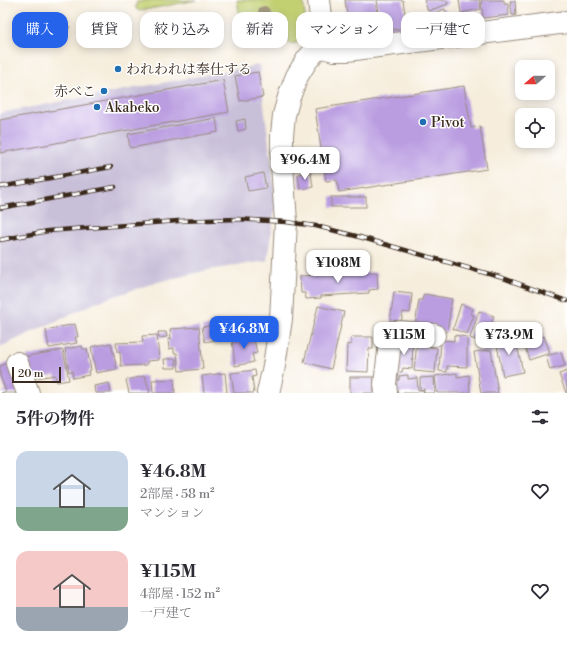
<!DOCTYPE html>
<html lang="ja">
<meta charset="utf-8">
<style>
body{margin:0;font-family:"Libre Bodoni","Noto Serif JP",serif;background:#f2f2f3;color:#2b2b33;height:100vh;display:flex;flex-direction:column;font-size:15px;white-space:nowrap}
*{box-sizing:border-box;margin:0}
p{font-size:13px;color:#7c7c81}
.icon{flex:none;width:22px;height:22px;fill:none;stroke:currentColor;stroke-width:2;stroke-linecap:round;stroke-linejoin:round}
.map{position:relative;height:393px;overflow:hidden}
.details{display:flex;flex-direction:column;background:#fff;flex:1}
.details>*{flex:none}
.guide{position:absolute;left:12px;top:12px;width:543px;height:36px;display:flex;gap:8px}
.needle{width:26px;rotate:250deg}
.tools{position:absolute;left:515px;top:60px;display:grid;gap:8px}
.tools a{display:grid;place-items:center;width:40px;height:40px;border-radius:8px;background:#fff;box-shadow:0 2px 10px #0003;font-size:20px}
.scale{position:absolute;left:12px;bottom:10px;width:49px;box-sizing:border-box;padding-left:4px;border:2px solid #3b2a1e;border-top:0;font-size:11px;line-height:14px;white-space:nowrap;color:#3b2a1e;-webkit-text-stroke:3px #fff;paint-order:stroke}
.price{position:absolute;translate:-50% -34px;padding:0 9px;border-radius:8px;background:#fff;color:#222;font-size:13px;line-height:26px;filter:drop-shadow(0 1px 2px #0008)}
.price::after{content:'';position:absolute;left:50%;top:24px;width:12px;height:9px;margin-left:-6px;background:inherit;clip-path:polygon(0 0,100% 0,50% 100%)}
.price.active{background:#2563eb;color:#fff}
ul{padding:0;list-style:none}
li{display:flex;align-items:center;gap:12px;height:100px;padding:0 16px}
li span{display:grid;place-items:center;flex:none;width:112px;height:80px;border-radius:12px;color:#555}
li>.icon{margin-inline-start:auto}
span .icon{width:48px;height:48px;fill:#fffc;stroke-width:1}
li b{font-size:17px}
h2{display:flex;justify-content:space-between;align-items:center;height:48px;padding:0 16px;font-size:17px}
.tag{padding:0 14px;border-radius:12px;background:#fff;box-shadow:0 2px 10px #0003;font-size:14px;line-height:36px}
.tag.active{background:#2563eb;color:#fff}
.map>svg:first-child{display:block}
.industrial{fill:#c8bfd8}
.green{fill:#c2d072;stroke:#7e7d48}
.building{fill:#ba9de1}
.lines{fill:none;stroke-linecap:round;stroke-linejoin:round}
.minor-casing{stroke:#988c7d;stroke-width:24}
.minor{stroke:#fff;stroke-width:22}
.rail-casing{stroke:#3b2a1e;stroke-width:4.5}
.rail{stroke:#fff;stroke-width:3;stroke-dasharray:9;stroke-linecap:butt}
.tree{fill:#a69d81}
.poi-dot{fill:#1f6fb2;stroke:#fff;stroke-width:1.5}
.labels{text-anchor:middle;stroke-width:3;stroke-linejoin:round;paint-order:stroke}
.poi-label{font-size:14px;fill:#3b2a1e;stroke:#fff;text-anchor:start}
</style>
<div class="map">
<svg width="567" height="393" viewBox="0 0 567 393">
<rect width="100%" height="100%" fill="#fff"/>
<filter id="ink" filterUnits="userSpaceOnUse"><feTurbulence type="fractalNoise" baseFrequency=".025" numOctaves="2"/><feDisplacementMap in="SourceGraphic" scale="8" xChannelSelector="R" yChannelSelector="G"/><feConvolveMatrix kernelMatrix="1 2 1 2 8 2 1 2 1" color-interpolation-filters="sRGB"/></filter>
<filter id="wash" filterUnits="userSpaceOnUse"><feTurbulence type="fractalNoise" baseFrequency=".012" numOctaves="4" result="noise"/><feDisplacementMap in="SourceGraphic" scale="16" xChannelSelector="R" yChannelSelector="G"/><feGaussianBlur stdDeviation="0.9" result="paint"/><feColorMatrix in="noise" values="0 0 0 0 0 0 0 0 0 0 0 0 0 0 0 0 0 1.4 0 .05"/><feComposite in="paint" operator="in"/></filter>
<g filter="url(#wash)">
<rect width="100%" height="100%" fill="#f6eddc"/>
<path class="industrial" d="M 259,65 L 276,200 L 267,261 L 208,270 L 154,283 L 97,302 L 0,347 L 0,113 Z"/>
<g class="green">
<path d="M 150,0 L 197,0 L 139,11 L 136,9 L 136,5 L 137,2 Z"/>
<path d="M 237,0 L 303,0 L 308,41 L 289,44 L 284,18 L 254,24 L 255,28 L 242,30 Z"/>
</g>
<g id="blocks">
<g class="building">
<path d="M 345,0 L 375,0 L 380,31 L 350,36 Z"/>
<path d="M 377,0 L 403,0 L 407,28 L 382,31 Z"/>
<path d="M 424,0 L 446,0 L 448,4 L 428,11 Z"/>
<path d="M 459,0 L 479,0 L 481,9 L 461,13 Z"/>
<path d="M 481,0 L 504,0 L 504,4 L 508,4 L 509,15 L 483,18 Z"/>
<path d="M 510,1 L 515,1 L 516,15 L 512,15 Z"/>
<path d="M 445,9 L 449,20 L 430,28 L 426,16 Z"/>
<path d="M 283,20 L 287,37 L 260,41 L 257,24 Z"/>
<path d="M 65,24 L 70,27 L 65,33 L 61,30 Z"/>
<path d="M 258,72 L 263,97 L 240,101 L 235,76 Z"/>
<path d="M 223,80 L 229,112 L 0,153 L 0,120 Z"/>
<path d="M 464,86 L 471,128 L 480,126 L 487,169 L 339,192 L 337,180 L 326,181 L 315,109 Z"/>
<path d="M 216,118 L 218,132 L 130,148 L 128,134 Z"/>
<path d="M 245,119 L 246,129 L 238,131 L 236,121 Z"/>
<path d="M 263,173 L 266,188 L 248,191 L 245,177 Z"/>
<path d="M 311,173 L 313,187 L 300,189 L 298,174 Z"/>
<rect x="331" y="197" width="35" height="10"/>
<path d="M 377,272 L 378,289 L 369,290 L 369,293 L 321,296 L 321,298 L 306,299 L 305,293 L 301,293 L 300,276 Z"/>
<path d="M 394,292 L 412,294 L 410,313 L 403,312 L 401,323 L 390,321 Z"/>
<path d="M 424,294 L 452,299 L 447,332 L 415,326 L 419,300 L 422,300 Z"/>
<path d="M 461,304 L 473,309 L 471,314 L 474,315 L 467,334 L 453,329 Z"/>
<path d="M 318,306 L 344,312 L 331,369 L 304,362 Z"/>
<path d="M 479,311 L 494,316 L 487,336 L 484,335 L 482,342 L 470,338 Z"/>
<path d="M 262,319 L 264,333 L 233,337 L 231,323 Z"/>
<path d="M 228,323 L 230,337 L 205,342 L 202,327 Z"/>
<path d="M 75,324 L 78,337 L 75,337 L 77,343 L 49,348 L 46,330 Z"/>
<path d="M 199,327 L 203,369 L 179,371 L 177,353 L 174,353 L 174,348 L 169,349 L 168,339 L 171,339 L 170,329 Z"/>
<path d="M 158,332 L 166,332 L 167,337 L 159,338 Z"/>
<path d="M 535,334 L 537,338 L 544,336 L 550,353 L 529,360 L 522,337 Z"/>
<path d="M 157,335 L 159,360 L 147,361 L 147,365 L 121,366 L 120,352 L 117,352 L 116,343 L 143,342 L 142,336 Z"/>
<path d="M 253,335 L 257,353 L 252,354 L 254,362 L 235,366 L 232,339 Z"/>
<path d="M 454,335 L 467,337 L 467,367 L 447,366 L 447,372 L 439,371 L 441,340 L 454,341 Z"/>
<path d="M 515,336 L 523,372 L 503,376 L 496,340 Z"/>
<path d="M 351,337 L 373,337 L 373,349 L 369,349 L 368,372 L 346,371 L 347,344 L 351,345 Z"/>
<path d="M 397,340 L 413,342 L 412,369 L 403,368 L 402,372 L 395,371 Z"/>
<path d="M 417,342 L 424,342 L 423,347 L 437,348 L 435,373 L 414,371 Z"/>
<path d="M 111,343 L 117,369 L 96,373 L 91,347 Z"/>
<path d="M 82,346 L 83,349 L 87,349 L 91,370 L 88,371 L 89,375 L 73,378 L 72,371 L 69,372 L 65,349 Z"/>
<path d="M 63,350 L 69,380 L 57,382 L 55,375 L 31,379 L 27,356 Z"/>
<path d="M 491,350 L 498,393 L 481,393 L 474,352 Z"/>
<path d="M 561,352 L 565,366 L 550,370 L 546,356 Z"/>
<path d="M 164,359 L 176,359 L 176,368 L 165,368 Z"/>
<path d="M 10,362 L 21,393 L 1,393 L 6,391 L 0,376 L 0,366 Z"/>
<path d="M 255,370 L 256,376 L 252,377 L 254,393 L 234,393 L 231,373 Z"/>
<path d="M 567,371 L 567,393 L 566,393 L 559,374 Z"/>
<path d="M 225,373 L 227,393 L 204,393 L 202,376 Z"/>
<path d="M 457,373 L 457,377 L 469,375 L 470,393 L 437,393 L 435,376 Z"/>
<path d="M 408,375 L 408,379 L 417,378 L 418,390 L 423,390 L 424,393 L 393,393 L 392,380 L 399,380 L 399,376 Z"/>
<path d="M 145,376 L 150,393 L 129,393 L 126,380 Z"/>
<rect x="350" y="377" width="24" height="16"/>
<path d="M 434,377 L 435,393 L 424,393 L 424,389 L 420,390 L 420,378 Z"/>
<path d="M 174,379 L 175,393 L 153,393 L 152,380 Z"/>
<path d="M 109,383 L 111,393 L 95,393 L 94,386 Z"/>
</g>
</g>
</g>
<g filter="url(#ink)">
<use href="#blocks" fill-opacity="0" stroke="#988c7d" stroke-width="1"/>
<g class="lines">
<g class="minor-casing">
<g id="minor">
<path d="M 319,46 L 334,50 L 347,50 L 567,22"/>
<path d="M 17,363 L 28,393"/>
<path d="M 268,393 L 274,366 L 281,319 L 286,222 L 282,164 L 282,135 L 284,115 L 289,97 L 297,76 L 307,60 L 319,46 L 322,26 L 319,0"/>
<path d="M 386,393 L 385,384 L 391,335 L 395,332 L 401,332 L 434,335"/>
</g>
</g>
<use href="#minor" class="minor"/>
<g class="rail-casing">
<g id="rail">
<path d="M 0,187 L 111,167"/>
<path d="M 0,208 L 115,187"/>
<path d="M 0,240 L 48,231 L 178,221 L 237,219 L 286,222 L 316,226 L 356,236 L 503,278 L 567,301"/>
</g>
</g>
<use href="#rail" class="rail"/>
</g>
<circle class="tree" cx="264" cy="12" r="6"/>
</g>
<g class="poi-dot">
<circle cx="118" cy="69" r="4"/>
<circle cx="104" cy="91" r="4"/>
<circle cx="97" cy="107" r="4"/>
<circle cx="423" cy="122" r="4"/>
</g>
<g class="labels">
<g class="poi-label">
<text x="126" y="74">われわれは奉仕する</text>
<text x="96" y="96" text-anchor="end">赤べこ</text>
<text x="105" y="112">Akabeko</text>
<text x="431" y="127">Pivot</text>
</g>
</g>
</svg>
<div class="tools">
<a><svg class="needle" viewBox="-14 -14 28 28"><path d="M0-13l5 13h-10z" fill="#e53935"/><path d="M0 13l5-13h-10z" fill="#7c7c81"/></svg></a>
<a><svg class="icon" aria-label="locate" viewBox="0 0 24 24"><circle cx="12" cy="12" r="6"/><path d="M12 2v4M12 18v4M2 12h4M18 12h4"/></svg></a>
</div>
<div class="scale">20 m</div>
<b class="price" style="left:305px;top:181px">¥96.4M</b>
<b class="price" style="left:338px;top:284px">¥108M</b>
<b class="price active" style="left:244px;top:350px">¥46.8M</b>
<b class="price" style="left:404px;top:356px">¥115M</b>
<b class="price" style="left:509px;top:356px">¥73.9M</b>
<div class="guide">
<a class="tag active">購入</a>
<a class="tag">賃貸</a>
<a class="tag">絞り込み</a>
<a class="tag">新着</a>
<a class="tag">マンション</a>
<a class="tag">一戸建て</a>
</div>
</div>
<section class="details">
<h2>5件の物件<svg class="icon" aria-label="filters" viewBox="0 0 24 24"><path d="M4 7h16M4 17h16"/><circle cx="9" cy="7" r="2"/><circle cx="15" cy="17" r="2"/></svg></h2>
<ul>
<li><span style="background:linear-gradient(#c9d6e8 70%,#7fa58c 0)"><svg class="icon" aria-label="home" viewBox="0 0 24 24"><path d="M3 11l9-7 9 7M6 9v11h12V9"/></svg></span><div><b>¥46.8M</b><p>2部屋 · 58 m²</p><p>マンション</p></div><svg class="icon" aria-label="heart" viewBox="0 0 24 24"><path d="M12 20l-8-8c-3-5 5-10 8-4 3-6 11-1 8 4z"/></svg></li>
<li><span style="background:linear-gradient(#f6c9c9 70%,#9aa5b1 0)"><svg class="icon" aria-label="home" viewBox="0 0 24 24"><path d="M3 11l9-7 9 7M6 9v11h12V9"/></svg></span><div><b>¥115M</b><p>4部屋 · 152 m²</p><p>一戸建て</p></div><svg class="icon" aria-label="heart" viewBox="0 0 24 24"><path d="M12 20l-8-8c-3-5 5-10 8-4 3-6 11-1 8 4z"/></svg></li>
</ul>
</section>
